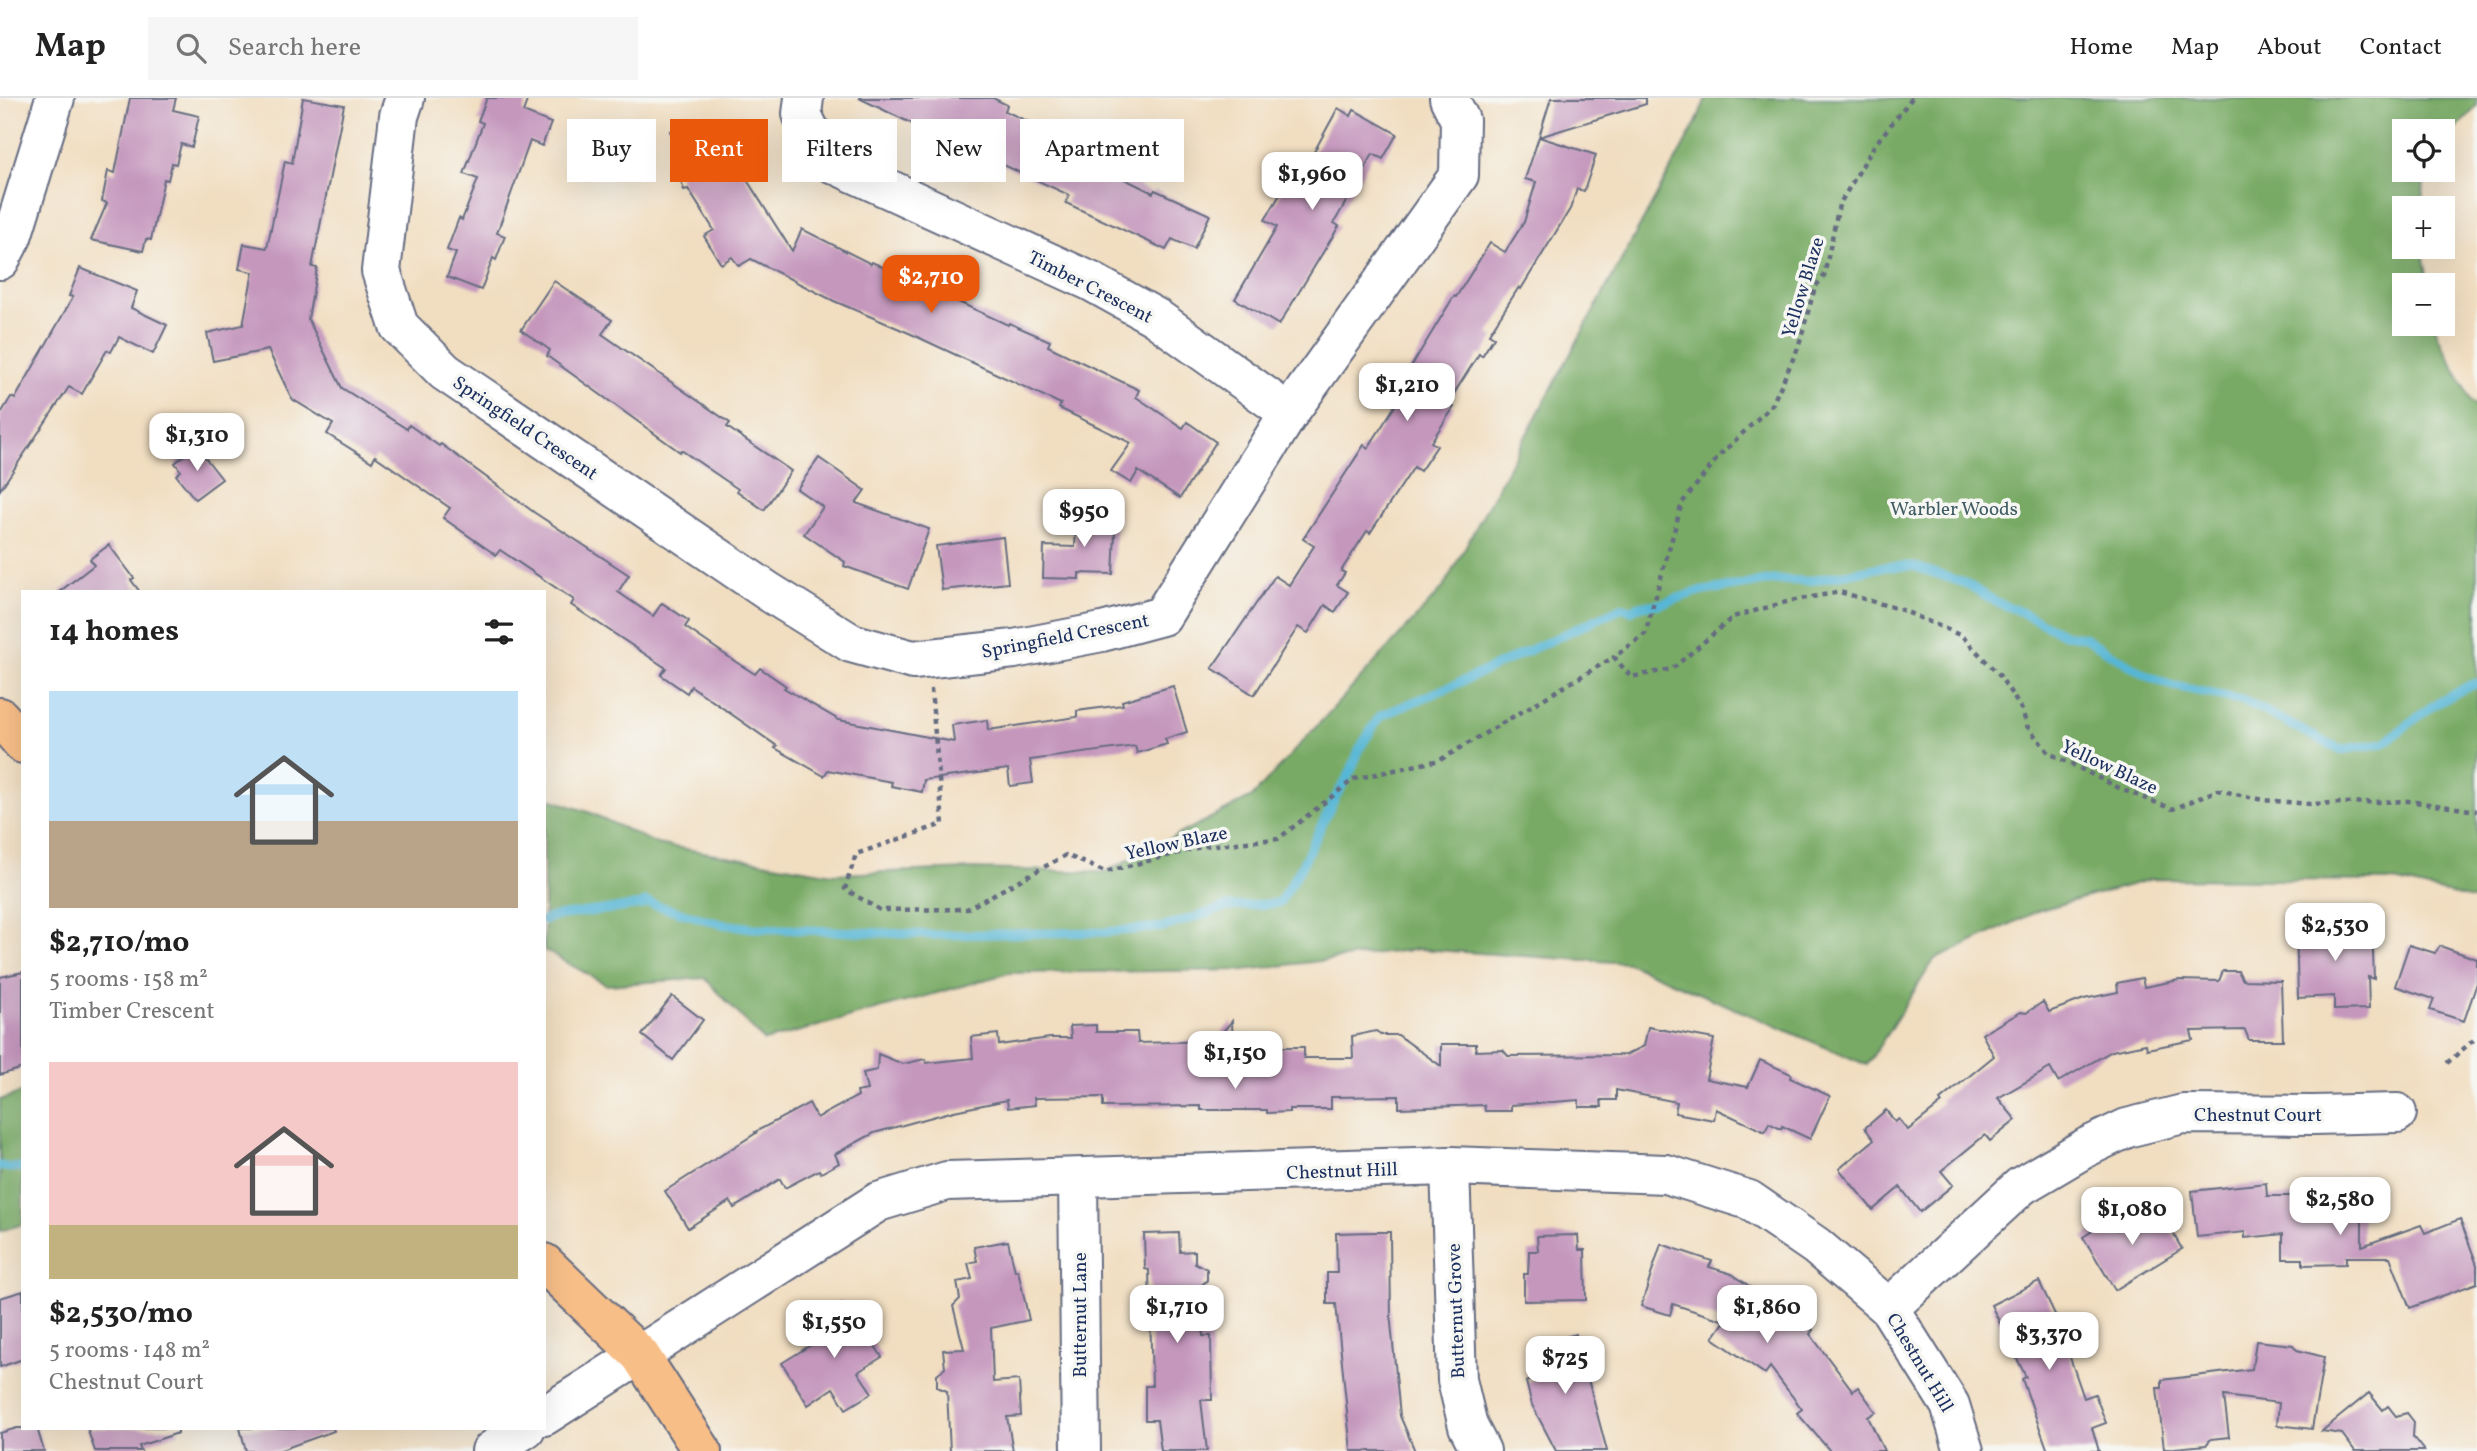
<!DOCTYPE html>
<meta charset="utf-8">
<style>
body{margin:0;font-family:Vollkorn,serif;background:#f6f6f6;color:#222;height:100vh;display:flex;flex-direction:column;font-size:26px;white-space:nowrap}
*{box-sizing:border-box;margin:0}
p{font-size:23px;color:#767676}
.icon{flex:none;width:38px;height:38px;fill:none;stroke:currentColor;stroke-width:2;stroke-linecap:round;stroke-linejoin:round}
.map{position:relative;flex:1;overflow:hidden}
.sheet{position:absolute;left:21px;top:492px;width:525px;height:840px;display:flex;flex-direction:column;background:#fff;border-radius:0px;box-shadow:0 7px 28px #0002}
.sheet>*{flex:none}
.hud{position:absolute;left:567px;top:21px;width:665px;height:63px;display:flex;gap:14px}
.controls{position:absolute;left:2392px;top:21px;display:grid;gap:14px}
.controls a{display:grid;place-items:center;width:63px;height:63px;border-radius:0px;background:#fff;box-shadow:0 7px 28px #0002;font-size:35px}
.price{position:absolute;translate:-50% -60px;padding:0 16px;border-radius:14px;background:#fff;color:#222;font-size:23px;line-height:46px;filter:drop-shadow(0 2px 4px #0008)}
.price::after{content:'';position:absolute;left:50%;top:42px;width:21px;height:16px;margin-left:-10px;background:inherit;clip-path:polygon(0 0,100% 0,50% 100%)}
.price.active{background:#ea580c;color:#fff}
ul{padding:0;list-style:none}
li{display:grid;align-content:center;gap:14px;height:371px;padding:0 28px}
li span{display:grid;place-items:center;height:217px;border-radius:0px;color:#555}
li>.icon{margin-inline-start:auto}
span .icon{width:126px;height:126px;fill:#fffc;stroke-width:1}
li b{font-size:30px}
h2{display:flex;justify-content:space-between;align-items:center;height:84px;padding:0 28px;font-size:30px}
.tag{padding:0 24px;border-radius:0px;background:#fff;box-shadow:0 7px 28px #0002;font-size:24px;line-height:63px}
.tag.active{background:#ea580c;color:#fff}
header{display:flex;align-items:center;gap:42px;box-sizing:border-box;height:98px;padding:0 35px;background:#fff;border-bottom:2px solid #e0e0e0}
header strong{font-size:33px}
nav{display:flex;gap:38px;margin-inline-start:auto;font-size:24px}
.search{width:490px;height:63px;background:#f6f6f6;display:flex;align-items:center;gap:18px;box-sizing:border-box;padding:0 24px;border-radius:0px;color:#767676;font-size:26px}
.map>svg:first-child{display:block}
.forest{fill:#78aa65;stroke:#4a6c62;stroke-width:2}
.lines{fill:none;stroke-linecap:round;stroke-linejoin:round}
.stream{stroke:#56b6d5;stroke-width:9}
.building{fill:#c597bd}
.minor-casing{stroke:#666c81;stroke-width:42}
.major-casing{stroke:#666c81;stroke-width:42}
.path{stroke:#666c81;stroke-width:4.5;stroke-dasharray:5 5;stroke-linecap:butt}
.minor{stroke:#fff;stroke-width:38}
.major{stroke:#f7be88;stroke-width:38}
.labels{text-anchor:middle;stroke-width:7;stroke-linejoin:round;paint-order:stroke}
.street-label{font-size:19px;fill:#1b2f5e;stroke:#f6f6f2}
.park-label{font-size:19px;fill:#405c64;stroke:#f6f6f2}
</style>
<header>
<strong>Map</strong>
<div class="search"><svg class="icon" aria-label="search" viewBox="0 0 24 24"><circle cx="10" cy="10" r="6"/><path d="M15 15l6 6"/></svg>Search here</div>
<nav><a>Home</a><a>Map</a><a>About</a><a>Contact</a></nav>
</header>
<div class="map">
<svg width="2477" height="1353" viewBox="0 0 2477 1353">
<rect width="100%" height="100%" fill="#f6f6f2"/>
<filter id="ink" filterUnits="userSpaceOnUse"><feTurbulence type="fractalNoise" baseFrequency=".0143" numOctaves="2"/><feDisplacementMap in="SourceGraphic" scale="14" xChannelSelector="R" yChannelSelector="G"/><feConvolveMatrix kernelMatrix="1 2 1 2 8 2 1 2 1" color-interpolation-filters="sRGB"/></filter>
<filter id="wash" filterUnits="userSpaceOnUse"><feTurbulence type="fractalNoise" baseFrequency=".00686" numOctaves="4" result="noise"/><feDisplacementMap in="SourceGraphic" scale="28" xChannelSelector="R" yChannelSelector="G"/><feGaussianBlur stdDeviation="1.57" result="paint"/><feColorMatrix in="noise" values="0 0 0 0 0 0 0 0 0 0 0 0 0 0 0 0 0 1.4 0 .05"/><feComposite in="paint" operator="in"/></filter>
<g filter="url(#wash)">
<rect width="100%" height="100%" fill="#f1dec1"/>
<g class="forest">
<path d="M 1706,0 L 2477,0 L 2477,8 L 2443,45 L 2443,33 L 2404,33 L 2404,72 L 2424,72 L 2423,110 L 2404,110 L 2404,149 L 2422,149 L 2429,187 L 2404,187 L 2404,226 L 2435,226 L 2437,236 L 2471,303 L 2477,308 L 2477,802 L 2394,783 L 2152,781 L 2040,812 L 1934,862 L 1867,967 L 1628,865 L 1419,851 L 1245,872 L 1009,875 L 764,943 L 705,880 L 607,887 L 544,852 L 544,699 L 591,715 L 657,746 L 833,776 L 970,771 L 1105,774 L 1252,699 L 1443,490 L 1696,25 Z"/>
<path d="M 23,994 L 23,1126 L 0,1133 L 0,1002 Z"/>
</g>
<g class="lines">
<g class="stream">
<path d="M 544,822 L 556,818 L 643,807 L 645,804 L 721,826 L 754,830 L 934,837 L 1106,834 L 1164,829 L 1227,809 L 1279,805 L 1299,773 L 1335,700 L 1350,675 L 1360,650 L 1380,618 L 1461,584 L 1623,509 L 1631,513 L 1639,508 L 1660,506 L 1697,494 L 1774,482 L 1809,483 L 1882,469 L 1913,468 L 1967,486 L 1996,504 L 2012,510 L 2066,537 L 2084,539 L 2146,577 L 2170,587 L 2245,603 L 2340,652 L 2384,645 L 2431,609 L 2470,587 L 2477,585"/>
<path d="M 0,1068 L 10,1070 L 23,1069"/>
</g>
</g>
<g id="blocks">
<g class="building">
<path d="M 130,0 L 176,0 L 173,12 L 199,18 L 192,49 L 181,46 L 176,66 L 172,65 L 168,82 L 164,81 L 151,142 L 146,141 L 143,153 L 91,142 L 107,105 L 102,103 L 108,73 L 115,75 Z"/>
<path d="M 303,0 L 344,7 L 312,169 L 317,170 L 308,221 L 342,290 L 407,331 L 409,327 L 439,348 L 441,346 L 535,415 L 629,477 L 618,494 L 653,518 L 662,505 L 689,523 L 685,529 L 736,564 L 755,576 L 760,570 L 786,588 L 784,590 L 839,622 L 954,644 L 952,627 L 987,622 L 988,632 L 1077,619 L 1077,613 L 1123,607 L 1122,603 L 1173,588 L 1187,634 L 1165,641 L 1167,646 L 1137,655 L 1135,648 L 1030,662 L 1033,685 L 1010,688 L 1008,671 L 924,682 L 922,694 L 891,688 L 892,684 L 828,672 L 824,678 L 775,650 L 777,648 L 691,588 L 687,595 L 661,577 L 666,570 L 571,507 L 574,502 L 500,452 L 496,457 L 443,420 L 450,410 L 375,358 L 372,364 L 327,336 L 333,326 L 292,301 L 268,252 L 213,263 L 207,235 L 243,227 L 253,174 L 239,171 L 244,146 L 267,150 L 285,63 L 292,65 Z"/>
<path d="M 487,0 L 528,0 L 523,14 L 551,25 L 542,48 L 530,43 L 497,135 L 505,138 L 496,162 L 493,160 L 481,192 L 447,179 L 456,155 L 447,152 L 459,120 L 462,122 L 478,81 L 464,76 L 483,25 L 478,23 Z"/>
<path d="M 859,0 L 993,0 L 1007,7 L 1005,13 L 1073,44 L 1070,51 L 1110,69 L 1108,73 L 1153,95 L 1155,92 L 1210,117 L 1194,151 L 1172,141 L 1166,152 L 1066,105 L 1069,97 L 984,58 L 981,63 L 937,43 L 919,34 L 921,30 Z"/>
<path d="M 1551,0 L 1646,0 L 1646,6 L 1539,39 Z"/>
<path d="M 1338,10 L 1351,18 L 1354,12 L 1397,36 L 1383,61 L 1373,56 L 1334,125 L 1339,128 L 1279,227 L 1235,201 L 1277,129 L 1265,122 L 1301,61 L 1308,65 Z"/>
<path d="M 708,21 L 715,44 L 732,38 L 747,82 L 792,153 L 802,131 L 871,166 L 872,164 L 1008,227 L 1009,225 L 1050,243 L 1048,248 L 1139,292 L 1136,299 L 1183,330 L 1187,324 L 1216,344 L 1180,400 L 1138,373 L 1131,385 L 1111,373 L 1131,345 L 1059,310 L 1061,306 L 909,235 L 834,203 L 751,161 L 739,168 L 732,159 L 721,166 L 704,138 L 714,132 L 688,91 L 684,92 L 670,51 L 676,49 L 670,33 Z"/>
<path d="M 1539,39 L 1596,57 L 1584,93 L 1577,91 L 1570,111 L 1521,191 L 1519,189 L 1489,236 L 1494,239 L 1482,258 L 1479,256 L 1448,305 L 1454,309 L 1431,344 L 1437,348 L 1420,373 L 1414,369 L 1370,435 L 1367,433 L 1341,473 L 1345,475 L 1337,487 L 1348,494 L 1335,514 L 1325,507 L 1308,535 L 1298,529 L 1254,597 L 1212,570 L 1275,478 L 1289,487 L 1314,448 L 1303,441 L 1364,347 L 1368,350 L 1395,308 L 1389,305 L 1454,198 L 1456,199 L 1490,145 L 1505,154 L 1524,124 L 1536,84 L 1525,81 Z"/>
<path d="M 80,170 L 137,193 L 131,210 L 167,227 L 153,256 L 119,239 L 111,254 L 107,252 L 82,296 L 69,289 L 0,392 L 0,317 L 11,299 L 15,301 L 73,199 L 69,198 Z"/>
<path d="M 554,183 L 612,222 L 602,236 L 730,325 L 727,329 L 791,373 L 764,412 L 737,393 L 738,391 L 681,352 L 680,354 L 547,258 L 550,252 L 521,232 Z"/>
<path d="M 196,348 L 222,381 L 195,401 L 176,377 L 181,373 L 175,365 Z"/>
<path d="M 819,360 L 865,392 L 856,405 L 929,431 L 908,491 L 844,468 L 845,464 L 804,436 L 823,409 L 797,391 Z"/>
<path d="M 1077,413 L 1116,415 L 1113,476 L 1079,475 L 1079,481 L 1043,480 L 1044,448 L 1075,449 Z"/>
<path d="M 1003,439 L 1008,485 L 942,492 L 936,448 Z"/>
<path d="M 109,447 L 134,480 L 131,482 L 140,494 L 59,494 L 94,467 L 90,461 Z"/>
<path d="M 2317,819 L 2331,819 L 2335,827 L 2372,826 L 2374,881 L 2368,879 L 2369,911 L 2334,912 L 2334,898 L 2298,900 L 2296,828 L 2313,827 Z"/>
<path d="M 2409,847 L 2435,855 L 2440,848 L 2477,861 L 2477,885 L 2464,923 L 2430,912 L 2434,901 L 2395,888 Z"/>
<path d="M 2223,873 L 2238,873 L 2243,882 L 2281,883 L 2283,942 L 2249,942 L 2245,932 L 2191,933 L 2193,942 L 2147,951 L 2146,946 L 2112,953 L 2058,984 L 2050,970 L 1998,1000 L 2016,1022 L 1990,1043 L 1985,1037 L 1941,1073 L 1953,1087 L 1920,1114 L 1900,1089 L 1873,1112 L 1839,1071 L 1874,1042 L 1865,1030 L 1886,1012 L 1895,1024 L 1899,1021 L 1908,1032 L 1942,1005 L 1940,1002 L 1994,958 L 1982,936 L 2021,914 L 2026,915 L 2043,904 L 2049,914 L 2084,901 L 2118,894 L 2117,885 L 2142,880 L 2144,889 L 2179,882 L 2219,883 Z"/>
<path d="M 23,874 L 23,970 L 0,977 L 0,879 Z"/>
<path d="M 672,898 L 703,922 L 673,962 L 642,937 Z"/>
<path d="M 1232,923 L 1233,960 L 1268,960 L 1268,949 L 1304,949 L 1304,960 L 1353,960 L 1352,938 L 1376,933 L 1382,937 L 1398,937 L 1441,968 L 1441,946 L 1476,946 L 1476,953 L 1503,952 L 1508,958 L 1626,957 L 1644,948 L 1648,929 L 1714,941 L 1706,981 L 1748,989 L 1760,962 L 1791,976 L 1790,980 L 1830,998 L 1810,1041 L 1782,1028 L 1781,1031 L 1769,1025 L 1765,1034 L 1716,1011 L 1714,1022 L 1675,1015 L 1677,1004 L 1616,992 L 1616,1002 L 1601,1002 L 1602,1009 L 1579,1009 L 1579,1002 L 1511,1007 L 1511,1013 L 1485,1013 L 1484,1007 L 1399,1010 L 1399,998 L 1331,999 L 1331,1011 L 1289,1011 L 1289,1014 L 1267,1015 L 1267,1012 L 1201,1012 L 1201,1008 L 1103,1009 L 1103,999 L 1034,1000 L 1035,1007 L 1008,1010 L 1007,1002 L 954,1013 L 874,1035 L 835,1056 L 839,1065 L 821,1075 L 819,1072 L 785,1090 L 780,1081 L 734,1110 L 730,1103 L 688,1130 L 665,1093 L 756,1035 L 755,1034 L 809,1005 L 817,1020 L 858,998 L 857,994 L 867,992 L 863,975 L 877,972 L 878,956 L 903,966 L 925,961 L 926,965 L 973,960 L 971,939 L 998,936 L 999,947 L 1050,940 L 1071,940 L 1070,928 L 1096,927 L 1096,934 L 1137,934 L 1138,945 L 1215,943 Z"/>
<path d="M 2266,1085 L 2267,1098 L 2315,1098 L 2315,1106 L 2362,1107 L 2362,1148 L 2421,1127 L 2425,1135 L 2460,1121 L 2477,1167 L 2477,1185 L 2410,1210 L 2390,1159 L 2346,1159 L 2346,1166 L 2303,1167 L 2303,1161 L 2283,1161 L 2283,1136 L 2245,1140 L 2245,1134 L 2197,1139 L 2192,1093 Z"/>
<path d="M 2157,1108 L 2182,1151 L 2115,1192 L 2083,1139 L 2111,1121 L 2117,1132 Z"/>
<path d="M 1374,1134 L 1390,1134 L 1391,1225 L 1400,1318 L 1415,1353 L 1351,1353 L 1336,1206 L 1327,1206 L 1327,1175 L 1337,1175 L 1336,1135 Z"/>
<path d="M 1179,1135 L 1180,1154 L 1195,1153 L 1195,1165 L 1207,1171 L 1207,1182 L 1202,1187 L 1203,1238 L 1211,1238 L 1212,1302 L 1201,1302 L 1207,1353 L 1161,1353 L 1157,1322 L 1145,1322 L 1145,1288 L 1152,1288 L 1149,1172 L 1145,1171 L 1144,1136 Z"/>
<path d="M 1578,1137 L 1579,1152 L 1585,1152 L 1586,1202 L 1524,1203 L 1524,1176 L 1528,1176 L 1529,1153 L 1538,1153 L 1537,1138 Z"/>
<path d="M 1008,1143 L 1015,1173 L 1018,1172 L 1029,1222 L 991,1230 L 993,1284 L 1019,1282 L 1021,1318 L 1007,1319 L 1013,1353 L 950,1353 L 947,1293 L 937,1289 L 937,1276 L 945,1270 L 943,1252 L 964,1251 L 953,1208 L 960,1201 L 957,1184 L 972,1181 L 968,1165 L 977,1163 L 974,1149 Z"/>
<path d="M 1661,1146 L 1712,1163 L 1709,1169 L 1732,1176 L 1773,1205 L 1777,1199 L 1804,1219 L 1801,1224 L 1813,1232 L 1810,1236 L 1853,1293 L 1858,1289 L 1876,1314 L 1868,1319 L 1884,1353 L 1830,1353 L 1797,1315 L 1802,1311 L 1770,1269 L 1765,1276 L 1713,1240 L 1725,1223 L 1673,1206 L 1670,1217 L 1641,1208 Z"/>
<path d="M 2039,1183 L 2069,1246 L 2066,1248 L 2084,1300 L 2095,1296 L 2106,1325 L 2092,1330 L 2099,1353 L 2048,1353 L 2022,1281 L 2026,1279 L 1991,1207 Z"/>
<path d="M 23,1193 L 23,1261 L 0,1269 L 0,1200 Z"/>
<path d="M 842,1205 L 864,1239 L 868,1237 L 882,1259 L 858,1274 L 872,1295 L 846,1311 L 833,1290 L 808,1307 L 782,1265 L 822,1240 L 811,1224 Z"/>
<path d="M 1576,1236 L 1607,1353 L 1556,1353 L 1532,1307 L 1526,1284 L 1536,1281 L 1527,1249 Z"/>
<path d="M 2256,1243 L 2293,1247 L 2297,1252 L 2324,1259 L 2312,1331 L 2277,1327 L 2279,1305 L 2224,1298 L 2229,1339 L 2211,1341 L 2206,1347 L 2164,1351 L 2157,1290 L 2162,1290 L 2162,1282 L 2252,1271 Z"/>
<path d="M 2369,1295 L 2383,1312 L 2388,1308 L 2396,1318 L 2407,1315 L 2414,1324 L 2413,1339 L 2424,1353 L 2355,1353 L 2342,1336 L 2322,1333 Z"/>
<path d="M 17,1330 L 37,1330 L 44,1353 L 0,1353 L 0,1335 Z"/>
<path d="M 87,1330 L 178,1330 L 178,1335 L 139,1348 L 141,1353 L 95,1353 Z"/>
<path d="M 240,1330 L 333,1330 L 334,1333 L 278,1353 L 246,1353 Z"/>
</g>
</g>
</g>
<g filter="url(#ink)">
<use href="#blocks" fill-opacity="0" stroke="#666c81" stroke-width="2"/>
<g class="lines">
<g class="minor-casing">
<g id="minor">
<path d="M 405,0 L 399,18 L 381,173 L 399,228 L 445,274 L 769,494 L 851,545 L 913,562 L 1014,551 L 1102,534 L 1162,518 L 1289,315 L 1459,77 L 1460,22 L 1449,0"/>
<path d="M 804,0 L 802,16 L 823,61 L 1090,183 L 1155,219 L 1289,315"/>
<path d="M 0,162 L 12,139 L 55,0"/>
<path d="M 1450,1068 L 1457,1282 L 1468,1328 L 1481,1353"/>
<path d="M 1078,1080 L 1081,1353"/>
<path d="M 1889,1210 L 2021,1088 L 2087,1049 L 2127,1030 L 2183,1016 L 2313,1017 L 2397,1015"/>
<path d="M 544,1318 L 878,1104 L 947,1083 L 1450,1068 L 1666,1076 L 1749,1102 L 1816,1148 L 1889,1210 L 1950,1307 L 1964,1353"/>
<path d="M 491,1353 L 526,1330"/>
</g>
</g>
<g class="major-casing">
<g id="major">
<path d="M 0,619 L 23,646"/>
<path d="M 544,1165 L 640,1257 L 702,1353"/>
</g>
</g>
<g class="path">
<path d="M 1912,0 L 1874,48 L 1839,107 L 1824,178 L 1815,189 L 1798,250 L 1772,307 L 1720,357 L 1682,405 L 1645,536 L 1614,559 L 1631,579 L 1672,571 L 1733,519 L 1790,503 L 1840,494 L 1902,512 L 1962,538 L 2000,578 L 2022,612 L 2027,628 L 2049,655 L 2123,692 L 2173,711 L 2218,692 L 2263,702 L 2310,706 L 2408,703 L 2477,713"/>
<path d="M 931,591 L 943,726 L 856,756 L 845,791 L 880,812 L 967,811 L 1066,757 L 1105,774 L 1205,748 L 1278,741 L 1354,681 L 1440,662 L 1614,559"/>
<path d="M 2447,965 L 2477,939"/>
</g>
<use href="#minor" class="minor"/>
<use href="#major" class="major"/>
</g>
</g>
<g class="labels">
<g class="street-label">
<text transform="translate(1091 188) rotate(27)" y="7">Timber Crescent</text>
<text transform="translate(1802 189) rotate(-73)" y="7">Yellow Blaze</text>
<text transform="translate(526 329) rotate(34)" y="7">Springfield Crescent</text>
<text transform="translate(1065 537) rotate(-11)" y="7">Springfield Crescent</text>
<text transform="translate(2110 668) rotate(25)" y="7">Yellow Blaze</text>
<text transform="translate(1176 744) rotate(-12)" y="7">Yellow Blaze</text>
<text x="2258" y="1023">Chestnut Court</text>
<text transform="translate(1342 1072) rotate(-2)" y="7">Chestnut Hill</text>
<text transform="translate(1455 1213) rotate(-92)" y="7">Butternut Grove</text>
<text transform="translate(1079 1217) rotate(-90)" y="7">Butternut Lane</text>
<text transform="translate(1921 1264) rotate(59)" y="7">Chestnut Hill</text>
</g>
<g class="park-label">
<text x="1954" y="417">Warbler Woods</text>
</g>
</g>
</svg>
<div class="controls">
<a><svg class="icon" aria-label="locate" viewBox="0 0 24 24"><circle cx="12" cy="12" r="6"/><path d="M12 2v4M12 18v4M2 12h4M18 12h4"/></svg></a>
<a>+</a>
<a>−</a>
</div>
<b class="price" style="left:1312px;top:114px">$1,960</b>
<b class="price active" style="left:931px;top:217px">$2,710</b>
<b class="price" style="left:1407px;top:325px">$1,210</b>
<b class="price" style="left:197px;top:375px">$1,310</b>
<b class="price" style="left:1084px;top:451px">$950</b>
<b class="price" style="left:2335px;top:865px">$2,530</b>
<b class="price" style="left:1235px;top:993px">$1,150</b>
<b class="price" style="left:2340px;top:1139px">$2,580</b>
<b class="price" style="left:2132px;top:1149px">$1,080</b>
<b class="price" style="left:1177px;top:1247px">$1,710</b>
<b class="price" style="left:1767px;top:1247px">$1,860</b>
<b class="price" style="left:834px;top:1262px">$1,550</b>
<b class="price" style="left:2049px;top:1274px">$3,370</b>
<b class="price" style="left:1565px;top:1298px">$725</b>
<div class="hud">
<a class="tag">Buy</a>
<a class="tag active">Rent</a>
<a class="tag">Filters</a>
<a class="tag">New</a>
<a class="tag">Apartment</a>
</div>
<section class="sheet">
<h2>14 homes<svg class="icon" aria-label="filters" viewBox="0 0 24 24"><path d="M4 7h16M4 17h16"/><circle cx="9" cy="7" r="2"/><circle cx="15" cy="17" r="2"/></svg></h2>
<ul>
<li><span style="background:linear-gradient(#bfe0f5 60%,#b9a48a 0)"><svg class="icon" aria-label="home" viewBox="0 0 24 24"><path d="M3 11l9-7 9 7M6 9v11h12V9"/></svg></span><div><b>$2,710/mo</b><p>5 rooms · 158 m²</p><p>Timber Crescent</p></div></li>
<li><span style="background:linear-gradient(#f6c9c9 75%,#c2b280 0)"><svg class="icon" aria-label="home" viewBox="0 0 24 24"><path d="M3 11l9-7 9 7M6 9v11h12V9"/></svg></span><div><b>$2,530/mo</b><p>5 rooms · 148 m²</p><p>Chestnut Court</p></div></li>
</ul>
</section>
</div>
